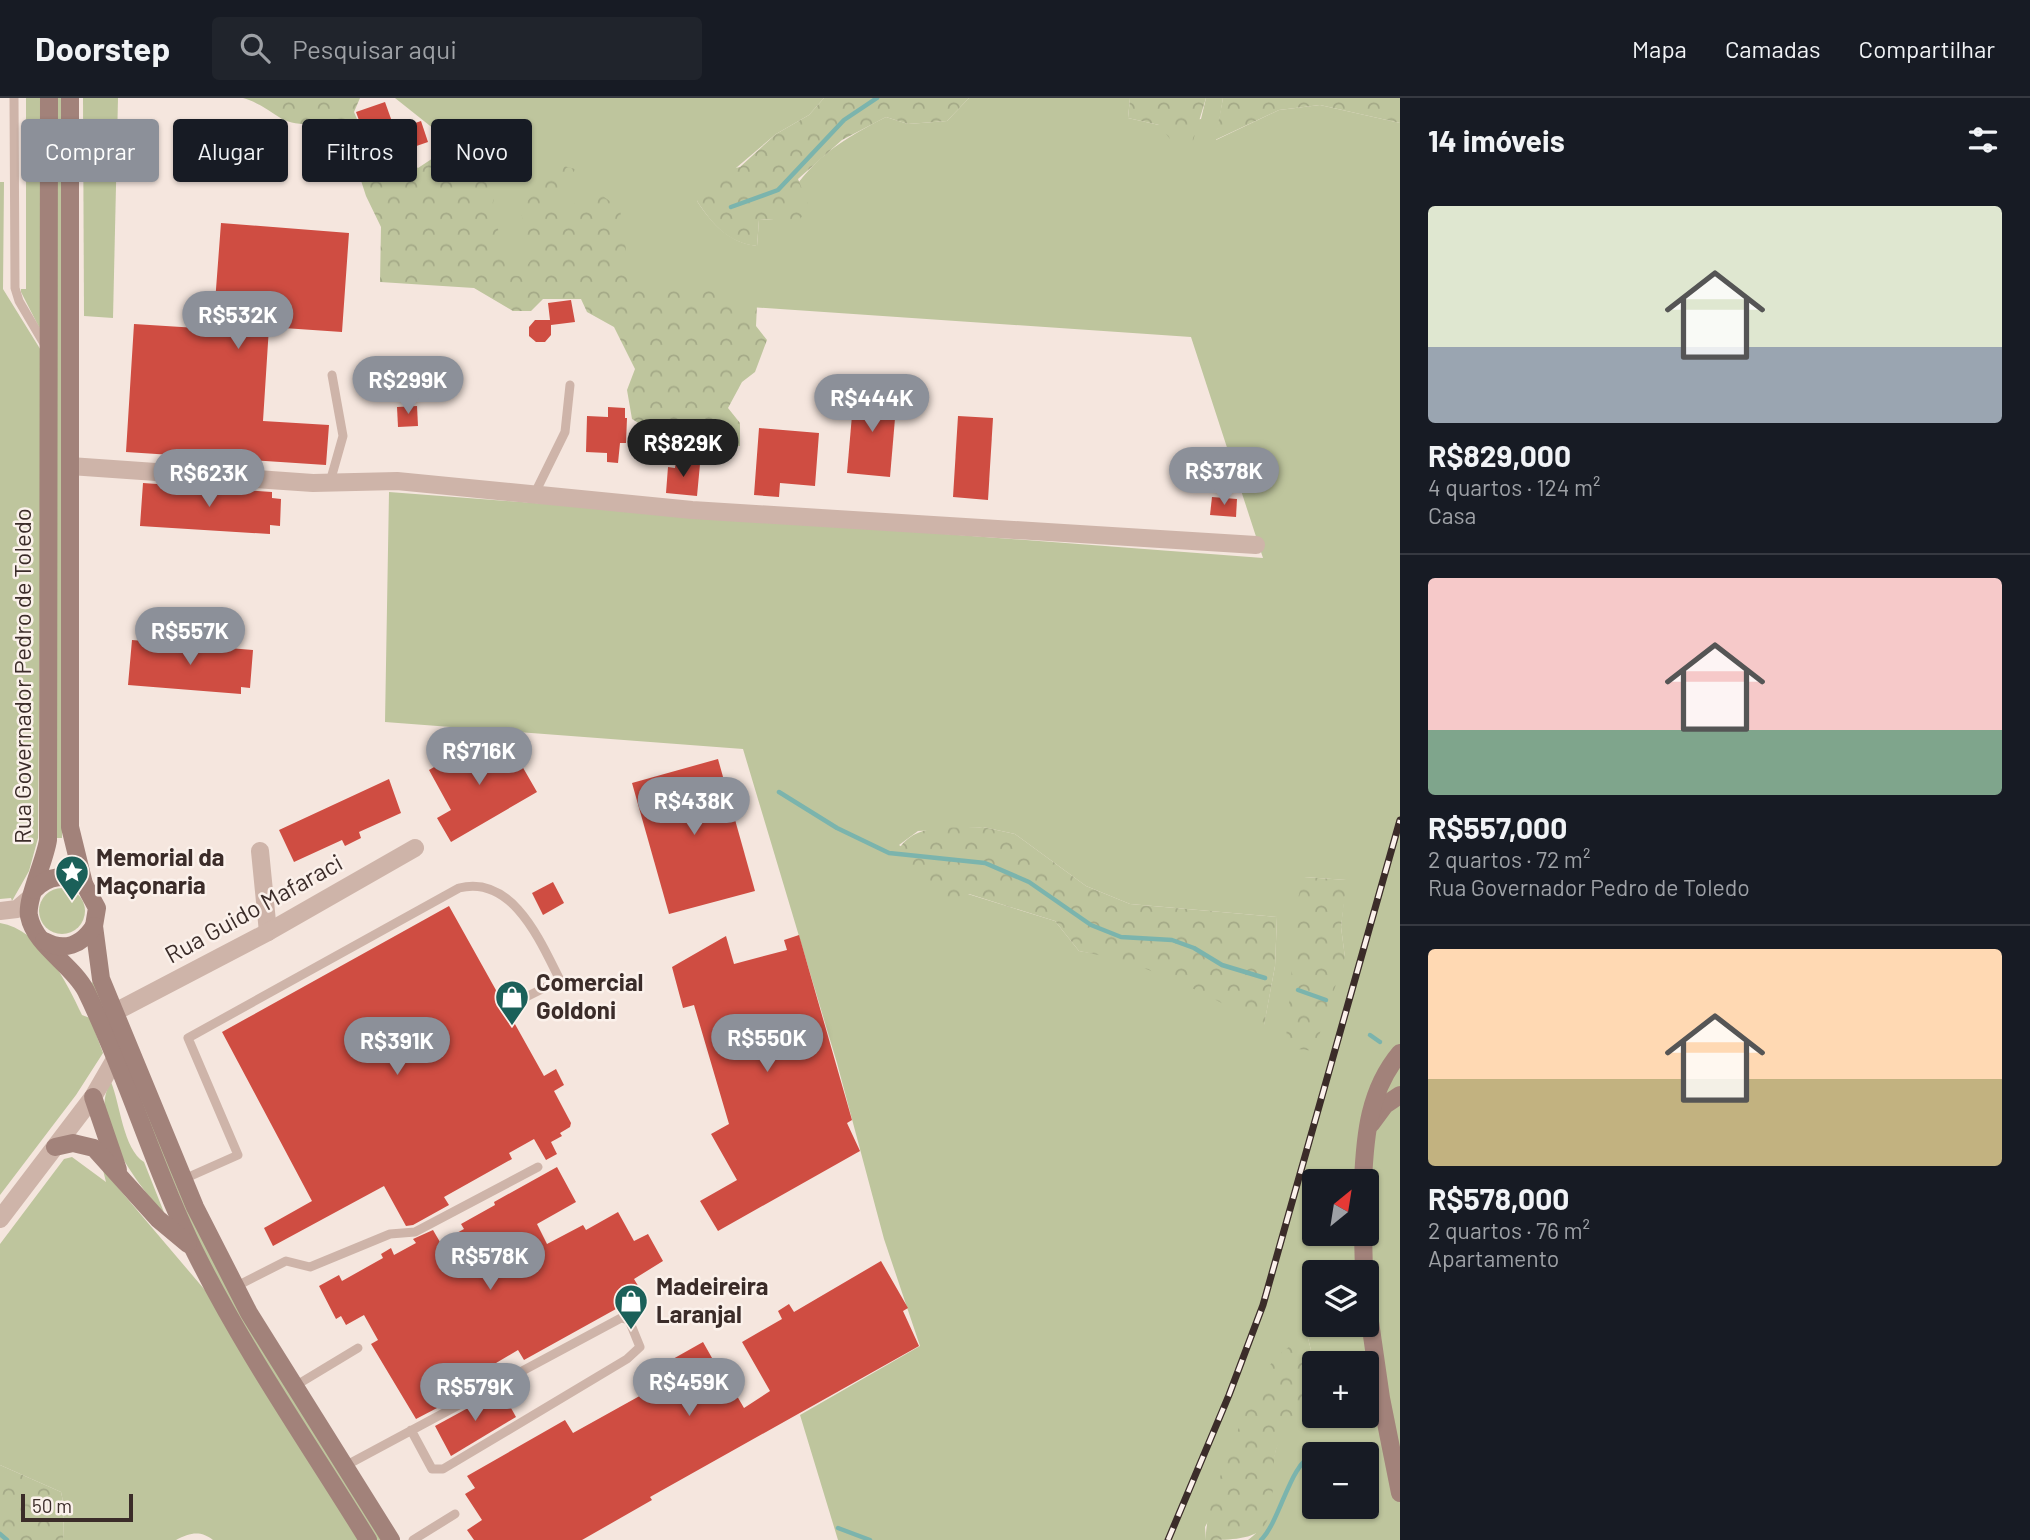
<!DOCTYPE html>
<html lang="pt">
<meta charset="utf-8">
<style>
body{margin:0;font-family:Barlow,sans-serif;background:#20242c;color:#f1f3f6;height:100vh;display:flex;flex-direction:column;font-size:26px;white-space:nowrap}
*{box-sizing:border-box;margin:0}
p{font-size:23px;color:#9ea1a6}
.icon{flex:none;width:38px;height:38px;fill:none;stroke:currentColor;stroke-width:2;stroke-linecap:round;stroke-linejoin:round}
.map{position:relative;flex:1;overflow:hidden}
.panel{display:flex;flex-direction:column;background:#171b24;width:630px}
.panel>*{flex:none}
.banner{position:absolute;left:21px;top:21px;width:665px;height:63px;display:flex;gap:14px}
.needle{width:46px;rotate:30deg}
.fabs{position:absolute;left:1302px;top:1071px;display:grid;gap:14px}
.fabs a{display:grid;place-items:center;width:77px;height:77px;border-radius:7px;background:#171b24;box-shadow:0 2px 5px #0004;font-size:35px}
.scale{position:absolute;left:21px;bottom:18px;width:112px;box-sizing:border-box;padding-left:7px;border:4px solid #3b2c29;border-top:0;font-size:19px;line-height:24px;white-space:nowrap;color:#3b2c29;-webkit-text-stroke:5px #fbf1eb;paint-order:stroke}
.price{position:absolute;translate:-50% -60px;padding:0 16px;border-radius:24px;background:#8c9099;color:#fff;font-size:23px;line-height:46px;filter:drop-shadow(0 2px 4px #0008)}
.price::after{content:'';position:absolute;left:50%;top:42px;width:21px;height:16px;margin-left:-10px;background:inherit;clip-path:polygon(0 0,100% 0,50% 100%)}
.price.on{background:#222;color:#fff}
ul{padding:0;list-style:none}
li{display:grid;align-content:center;gap:14px;height:371px;padding:0 28px}
li+li{border-top:2px solid #363941}
li span{display:grid;place-items:center;height:217px;border-radius:7px;color:#555}
li>.icon{margin-inline-start:auto}
span .icon{width:126px;height:126px;fill:#fffc;stroke-width:1}
li b{font-size:30px}
h2{display:flex;justify-content:space-between;align-items:center;height:84px;padding:0 28px;font-size:30px}
.chip{padding:0 24px;border-radius:7px;background:#171b24;box-shadow:0 2px 5px #0004;font-size:24px;line-height:63px}
.chip.on{background:#8c9099;color:#fff}
header{display:flex;align-items:center;gap:42px;box-sizing:border-box;height:98px;padding:0 35px;background:#171b24;border-bottom:2px solid #363941}
header strong{font-size:33px}
nav{display:flex;gap:38px;margin-inline-start:auto;font-size:24px}
.search{width:490px;height:63px;background:#20242c;display:flex;align-items:center;gap:18px;box-sizing:border-box;padding:0 24px;border-radius:7px;color:#9ea1a6;font-size:26px}
main{display:flex;flex:1;min-height:0}
.map>svg:first-child{display:block}
.grass{fill:#bec59d;fill-rule:evenodd}
.forest{fill:url(#forest-crowns)}
.lines{fill:none;stroke-linecap:round;stroke-linejoin:round}
.stream{stroke:#7bb4ad;stroke-width:4.5}
.building{fill:#cf4d42}
.service{stroke:#ceb4a9;stroke-width:9}
.minor{stroke:#ceb4a9;stroke-width:18}
.tertiary{stroke:#ceb4a9;stroke-width:18}
.secondary{stroke:#a2827a;stroke-width:18}
.rail-casing{stroke:#3b2c29;stroke-width:7}
.rail{stroke:#fbf1eb;stroke-width:4.5;stroke-dasharray:13;stroke-linecap:butt}
.labels{text-anchor:middle;stroke-width:5;stroke-linejoin:round;paint-order:stroke}
.street-label{font-size:24px;fill:#3b2c29;stroke:#fbf1eb}
.poi-label{font-size:24px;font-weight:bold;fill:#3b2c29;stroke:#fbf1eb;text-anchor:start}
</style>
<header>
<strong>Doorstep</strong>
<div class="search"><svg class="icon" aria-label="search" viewBox="0 0 24 24"><circle cx="10" cy="10" r="6"/><path d="M15 15l6 6"/></svg>Pesquisar aqui</div>
<nav><a>Mapa</a><a>Camadas</a><a>Compartilhar</a></nav>
</header>
<main>
<div class="map">
<svg width="1400" height="1442" viewBox="0 0 1400 1442">
<defs>
<pattern id="forest-crowns" width="20" height="18" patternUnits="userSpaceOnUse" patternTransform="scale(1.75)"><rect width="20" height="18" fill="#bec59d"/><path d="M2 6a3 3 0 1 1 6 0M12 15a3 3 0 1 1 6 0" fill="none" stroke="#a4a987"/></pattern>
</defs>
<rect width="100%" height="100%" fill="#f5e6de"/>
<g class="grass">
<path d="M 26,0 L 41,0 L 41,233 L 21,194 L 21,191 L 26,191 Z"/>
<path d="M 56,0 L 61,0 L 62,740 L 57,740 Z"/>
<path d="M 83,0 L 118,0 L 113,220 L 84,218 Z"/>
<path d="M 395,0 L 824,0 L 809,17 L 776,36 L 697,103 C 713,127 728,144 757,148 L 759,122 L 774,121 C 807,66 829,48 886,19 L 908,26 L 947,23 L 969,0 L 1130,0 L 1128,20 L 1159,27 L 1201,21 L 1206,0 L 1223,0 L 1216,42 L 1279,12 L 1320,7 L 1400,25 L 1400,1442 L 1248,1442 C 1284,1416 1265,1386 1276,1351 C 1282,1334 1306,1316 1314,1297 L 1314,1318 L 1367,1318 L 1367,1265 L 1314,1265 L 1308,1240 L 1205,1429 L 1206,1442 L 838,1442 L 800,1317 L 920,1248 L 884,1141 L 837,965 L 743,651 L 385,624 L 389,394 L 1263,460 L 1191,239 L 499,192 L 488,74 ZM 983,729 L 1015,736 L 1086,788 L 1130,806 L 1277,819 L 1275,868 L 1264,927 L 1186,884 L 1114,859 L 1079,853 L 1055,823 L 968,796 L 899,747 L 918,733 ZM 1304,779 L 1346,782 L 1341,829 L 1345,860 ZM 1314,1083 L 1367,1083 L 1367,1136 L 1314,1136 ZM 1314,1174 L 1367,1174 L 1367,1227 L 1314,1227 ZM 1314,1356 L 1367,1356 L 1367,1409 L 1314,1409 Z"/>
<path d="M 0,84 L 4,84 L 3,191 L 42,254 L 38,740 L 29,773 L 12,803 L 11,800 L 0,801 Z"/>
<circle cx="62" cy="813" r="23"/>
<path d="M 0,825 C 41,832 66,883 82,917 L 90,920 L 103,955 L 76,997 L 0,1097 Z"/>
<path d="M 94,884 L 189,1112 L 383,1442 L 377,1442 L 239,1221 L 200,1147 L 90,885 Z"/>
<path d="M 111,984 C 120,1005 123,1051 144,1064 L 165,1117 C 140,1089 86,1021 111,984 Z"/>
<path d="M 72,1059 L 106,1084 L 103,1072 L 210,1198 L 360,1442 L 213,1442 C 200,1432 190,1435 176,1442 L 63,1442 L 64,1408 L 61,1394 L 0,1367 L 0,1146 L 64,1061 Z"/>
</g>
<g class="forest">
<path d="M 243,0 L 360,0 L 354,14 L 372,56 L 397,54 L 418,70 L 459,43 L 499,71 L 493,105 L 507,177 L 520,178 L 533,159 L 520,111 L 560,67 L 575,71 L 558,113 L 599,95 L 620,111 L 628,166 L 643,188 L 713,193 L 757,207 L 756,228 L 767,242 L 755,274 L 742,284 L 728,310 L 740,325 L 740,348 L 666,342 L 632,321 L 627,292 L 635,271 L 614,229 L 587,214 L 581,201 L 543,201 L 531,213 L 513,213 L 474,190 L 380,184 L 381,129 L 366,98 L 342,24 C 326,26 297,29 282,21 C 269,13 258,4 243,0 Z"/>
<path d="M 824,0 L 969,0 L 947,23 L 908,26 L 886,19 L 842,42 L 798,81 L 809,108 L 796,127 L 774,121 L 759,122 L 757,148 C 728,145 713,127 697,103 L 706,76 L 740,69 L 776,36 L 809,17 Z"/>
<path d="M 1130,0 L 1206,0 L 1193,43 L 1174,46 L 1159,27 L 1128,20 Z"/>
<path d="M 1223,0 L 1400,0 L 1400,25 L 1320,7 L 1279,12 L 1215,42 Z"/>
<path d="M 983,729 L 1015,736 L 1086,788 L 1130,806 L 1277,819 L 1275,868 L 1264,928 C 1201,893 1150,866 1079,853 L 1055,823 L 969,796 L 950,801 L 924,791 L 893,763 C 908,722 946,731 983,729 Z"/>
<path d="M 1304,779 L 1347,782 L 1341,829 L 1345,859 L 1314,953 L 1298,951 L 1286,941 L 1298,800 Z"/>
<path d="M 1308,1240 C 1317,1275 1320,1297 1296,1326 C 1290,1333 1279,1343 1276,1352 C 1269,1377 1279,1409 1262,1431 C 1251,1442 1224,1442 1206,1442 C 1203,1411 1247,1306 1264,1276 C 1273,1260 1291,1244 1308,1240 Z"/>
<path d="M 0,1367 L 61,1394 L 64,1408 L 63,1442 L 0,1442 Z"/>
</g>
<g class="lines">
<g class="stream">
<path d="M 731,109 L 778,92 L 844,22 L 877,0"/>
<path d="M 779,694 L 837,730 L 889,755 L 985,765 L 1029,784 L 1091,827 L 1121,839 L 1172,842 L 1194,850 L 1222,867 L 1265,880"/>
<path d="M 1298,892 L 1326,902"/>
<path d="M 1370,937 L 1380,944"/>
<path d="M 1317,1356 L 1354,1347"/>
<path d="M 838,1430 L 870,1442"/>
<path d="M 0,1436 L 7,1442"/>
<path d="M 1261,1442 C 1281,1422 1290,1364 1314,1357"/>
</g>
</g>
<g class="building">
<path d="M 385,4 L 395,32 L 421,23 L 428,44 L 402,53 L 400,47 L 375,55 L 364,24 L 360,25 L 356,14 Z"/>
<path d="M 221,125 L 349,135 L 342,234 L 269,229 L 263,323 L 329,327 L 326,367 L 126,354 L 134,226 L 213,231 Z"/>
<path d="M 571,202 L 575,224 L 551,227 L 551,237 L 545,244 L 536,244 L 529,238 L 529,229 L 535,222 L 550,222 L 548,205 Z"/>
<path d="M 854,294 L 897,297 L 890,379 L 847,375 Z"/>
<path d="M 417,308 L 418,328 L 398,329 L 397,309 Z"/>
<path d="M 608,309 L 625,310 L 625,320 L 627,320 L 626,345 L 620,345 L 618,365 L 607,364 L 607,355 L 586,354 L 587,318 L 608,319 Z"/>
<path d="M 958,318 L 993,320 L 988,402 L 953,399 Z"/>
<path d="M 759,330 L 819,335 L 815,388 L 780,385 L 779,399 L 754,397 Z"/>
<path d="M 1206,357 L 1221,359 L 1218,395 L 1186,392 L 1189,362 L 1205,363 Z"/>
<path d="M 676,363 L 700,366 L 697,398 L 666,395 L 668,369 L 675,370 Z"/>
<path d="M 143,385 L 272,394 L 272,400 L 281,401 L 280,428 L 270,427 L 270,436 L 140,428 Z"/>
<path d="M 1212,399 L 1237,401 L 1236,419 L 1210,417 Z"/>
<path d="M 132,542 L 253,552 L 250,590 L 241,589 L 241,596 L 128,587 Z"/>
<path d="M 489,637 L 507,668 L 518,661 L 537,694 L 451,744 L 437,720 L 451,712 L 429,672 Z"/>
<path d="M 718,661 L 755,793 L 669,816 L 632,685 Z"/>
<path d="M 389,681 L 401,715 L 359,734 L 361,740 L 345,748 L 342,742 L 294,764 L 279,732 Z"/>
<path d="M 553,784 L 564,805 L 543,817 L 532,795 Z"/>
<path d="M 449,808 L 544,978 L 556,971 L 564,987 L 554,993 L 571,1025 L 570,1029 L 560,1035 L 562,1038 L 551,1044 L 557,1056 L 546,1062 L 534,1041 L 509,1055 L 512,1061 L 444,1099 L 449,1107 L 413,1127 L 406,1128 L 384,1088 L 273,1148 L 264,1130 L 312,1103 L 222,934 Z"/>
<path d="M 799,837 L 852,1022 L 847,1025 L 860,1053 L 718,1133 L 700,1103 L 737,1082 L 711,1036 L 729,1026 L 694,907 L 683,910 L 672,869 L 726,838 L 734,866 L 787,852 L 784,842 Z"/>
<path d="M 557,1069 L 576,1104 L 537,1126 L 547,1146 L 583,1127 L 586,1132 L 618,1114 L 634,1143 L 648,1136 L 663,1163 L 634,1181 L 643,1196 L 524,1262 L 518,1252 L 496,1265 L 502,1276 L 416,1321 L 371,1246 L 378,1242 L 364,1217 L 346,1227 L 341,1218 L 336,1221 L 319,1188 L 339,1177 L 342,1183 L 383,1160 L 381,1156 L 391,1150 L 394,1157 L 416,1145 L 413,1141 L 433,1132 L 440,1144 L 464,1131 L 461,1126 L 495,1107 L 494,1104 Z"/>
<path d="M 881,1163 L 908,1210 L 903,1213 L 919,1248 L 650,1399 L 652,1402 L 582,1442 L 474,1442 L 467,1432 L 482,1422 L 465,1396 L 475,1390 L 467,1378 L 565,1322 L 573,1335 L 672,1280 L 664,1266 L 703,1244 L 734,1299 L 737,1298 L 744,1310 L 770,1293 L 742,1244 L 782,1221 L 778,1213 L 789,1206 L 794,1214 Z"/>
<path d="M 501,1292 L 516,1319 L 451,1358 L 435,1328 Z"/>
</g>
<g class="lines">
<g class="service">
<path d="M 14,0 L 15,190 L 19,203 L 46,249"/>
<path d="M 330,384 L 343,338 L 332,277"/>
<path d="M 535,395 L 565,334 L 570,287"/>
<path d="M 184,1081 L 238,1057 L 188,940 L 459,790 C 513,776 541,845 560,882 L 518,903"/>
<path d="M 235,1189 L 286,1163 L 310,1169 L 390,1136 L 415,1134 L 538,1069"/>
<path d="M 295,1288 L 358,1250"/>
<path d="M 345,1368 C 437,1319 529,1269 621,1220 L 629,1222 L 640,1249 L 627,1261 L 443,1371 L 432,1371 L 411,1332"/>
<path d="M 413,1442 L 455,1416"/>
</g>
<g class="minor">
<path d="M 70,368 L 313,385 L 397,383 L 692,412 L 1256,447"/>
<path d="M 260,753 L 268,834"/>
<path d="M 115,914 L 268,834 L 415,750"/>
</g>
<g class="tertiary">
<path d="M 0,813 L 17,811 L 30,800"/>
<path d="M 0,1121 L 93,999 L 115,961"/>
</g>
<g class="secondary">
<path d="M 49,0 L 48,742 C 45,763 26,801 29,818 C 35,848 72,866 86,893 C 127,977 153,1068 194,1152 C 244,1253 309,1346 368,1442"/>
<path d="M 70,0 L 70,729 L 84,786 L 97,810 L 94,828 L 101,881 L 195,1109 L 249,1215 L 391,1442"/>
<path d="M 34,792 C 48,777 67,775 84,786"/>
<path d="M 44,843 C 64,854 82,847 94,828"/>
<path d="M 93,999 L 118,1072"/>
<path d="M 1371,1026 L 1385,1007 L 1400,997"/>
<path d="M 55,1049 L 73,1045 L 94,1050 L 158,1121 L 188,1146"/>
<path d="M 1363,1083 C 1365,1037 1369,992 1400,955"/>
<path d="M 1363,1136 L 1364,1174"/>
<path d="M 1367,1203 L 1381,1300 L 1400,1395"/>
</g>
<g class="rail-casing">
<path id="rail" d="M 1168,1442 L 1229,1297 L 1263,1207 L 1400,722"/>
</g>
<use href="#rail" class="rail"/>
</g>
<defs>
<g id="sight-pin" transform="scale(1.75)"><path d="M0 17L-7.5 6A9.5 9.5 0 1 1 7.5 6Z" fill="#1b6059" stroke="#fbf1eb"/><path d="M0-6L1.8-2.2L6-1.7L2.9 1.2L3.7 5.4L0 3.3L-3.7 5.4L-2.9 1.2L-6-1.7L-1.8-2.2Z" fill="#fff"/></g>
<g id="shop-pin" transform="scale(1.75)"><path d="M0 17L-7.5 6A9.5 9.5 0 1 1 7.5 6Z" fill="#1b6059" stroke="#fbf1eb"/><path d="M-5-2.5h2.3a2.7 3.5 0 0 1 5.4 0H5L5.5 6h-11ZM-1.5-2.5h3a1.5 2.3 0 0 0-3 0Z" fill="#fff"/></g>
</defs>
<g fill-rule="evenodd">
<use href="#sight-pin" x="72" y="774"/>
<use href="#shop-pin" x="512" y="899"/>
<use href="#shop-pin" x="631" y="1203"/>
</g>
<g class="labels">
<g class="street-label">
<text transform="translate(23 578) rotate(-90)" y="8">Rua Governador Pedro de Toledo</text>
<text transform="translate(254 811) rotate(-29)" y="8">Rua Guido Mafaraci</text>
</g>
<g class="poi-label">
<text x="96" y="768">Memorial da<tspan x="96" dy="28">Maçonaria</tspan></text>
<text x="536" y="893">Comercial<tspan x="536" dy="28">Goldoni</tspan></text>
<text x="656" y="1197">Madeireira<tspan x="656" dy="28">Laranjal</tspan></text>
</g>
</g>
</svg>
<div class="fabs">
<a><svg class="needle" viewBox="-14 -14 28 28"><path d="M0-13l5 13h-10z" fill="#e53935"/><path d="M0 13l5-13h-10z" fill="#9ea1a6"/></svg></a>
<a><svg class="icon" aria-label="layers" viewBox="0 0 24 24"><path d="M12 4l9 5-9 5-9-5zM3 14l9 5 9-5"/></svg></a>
<a>+</a>
<a>−</a>
</div>
<div class="scale">50 m</div>
<b class="price" style="left:238px;top:253px">R$532K</b>
<b class="price" style="left:408px;top:318px">R$299K</b>
<b class="price" style="left:872px;top:336px">R$444K</b>
<b class="price on" style="left:683px;top:381px">R$829K</b>
<b class="price" style="left:1224px;top:409px">R$378K</b>
<b class="price" style="left:209px;top:411px">R$623K</b>
<b class="price" style="left:190px;top:569px">R$557K</b>
<b class="price" style="left:479px;top:689px">R$716K</b>
<b class="price" style="left:694px;top:739px">R$438K</b>
<b class="price" style="left:767px;top:976px">R$550K</b>
<b class="price" style="left:397px;top:979px">R$391K</b>
<b class="price" style="left:490px;top:1194px">R$578K</b>
<b class="price" style="left:689px;top:1320px">R$459K</b>
<b class="price" style="left:475px;top:1325px">R$579K</b>
<div class="banner">
<a class="chip on">Comprar</a>
<a class="chip">Alugar</a>
<a class="chip">Filtros</a>
<a class="chip">Novo</a>
</div>
</div>
<section class="panel">
<h2>14 imóveis<svg class="icon" aria-label="filters" viewBox="0 0 24 24"><path d="M4 7h16M4 17h16"/><circle cx="9" cy="7" r="2"/><circle cx="15" cy="17" r="2"/></svg></h2>
<ul>
<li><span style="background:linear-gradient(#dfe7d0 65%,#9aa5b1 0)"><svg class="icon" aria-label="home" viewBox="0 0 24 24"><path d="M3 11l9-7 9 7M6 9v11h12V9"/></svg></span><div><b>R$829,000</b><p>4 quartos · 124 m²</p><p>Casa</p></div></li>
<li><span style="background:linear-gradient(#f6c9c9 70%,#7fa58c 0)"><svg class="icon" aria-label="home" viewBox="0 0 24 24"><path d="M3 11l9-7 9 7M6 9v11h12V9"/></svg></span><div><b>R$557,000</b><p>2 quartos · 72 m²</p><p>Rua Governador Pedro de Toledo</p></div></li>
<li><span style="background:linear-gradient(#ffd9b3 60%,#c2b280 0)"><svg class="icon" aria-label="home" viewBox="0 0 24 24"><path d="M3 11l9-7 9 7M6 9v11h12V9"/></svg></span><div><b>R$578,000</b><p>2 quartos · 76 m²</p><p>Apartamento</p></div></li>
</ul>
</section>
</main>
